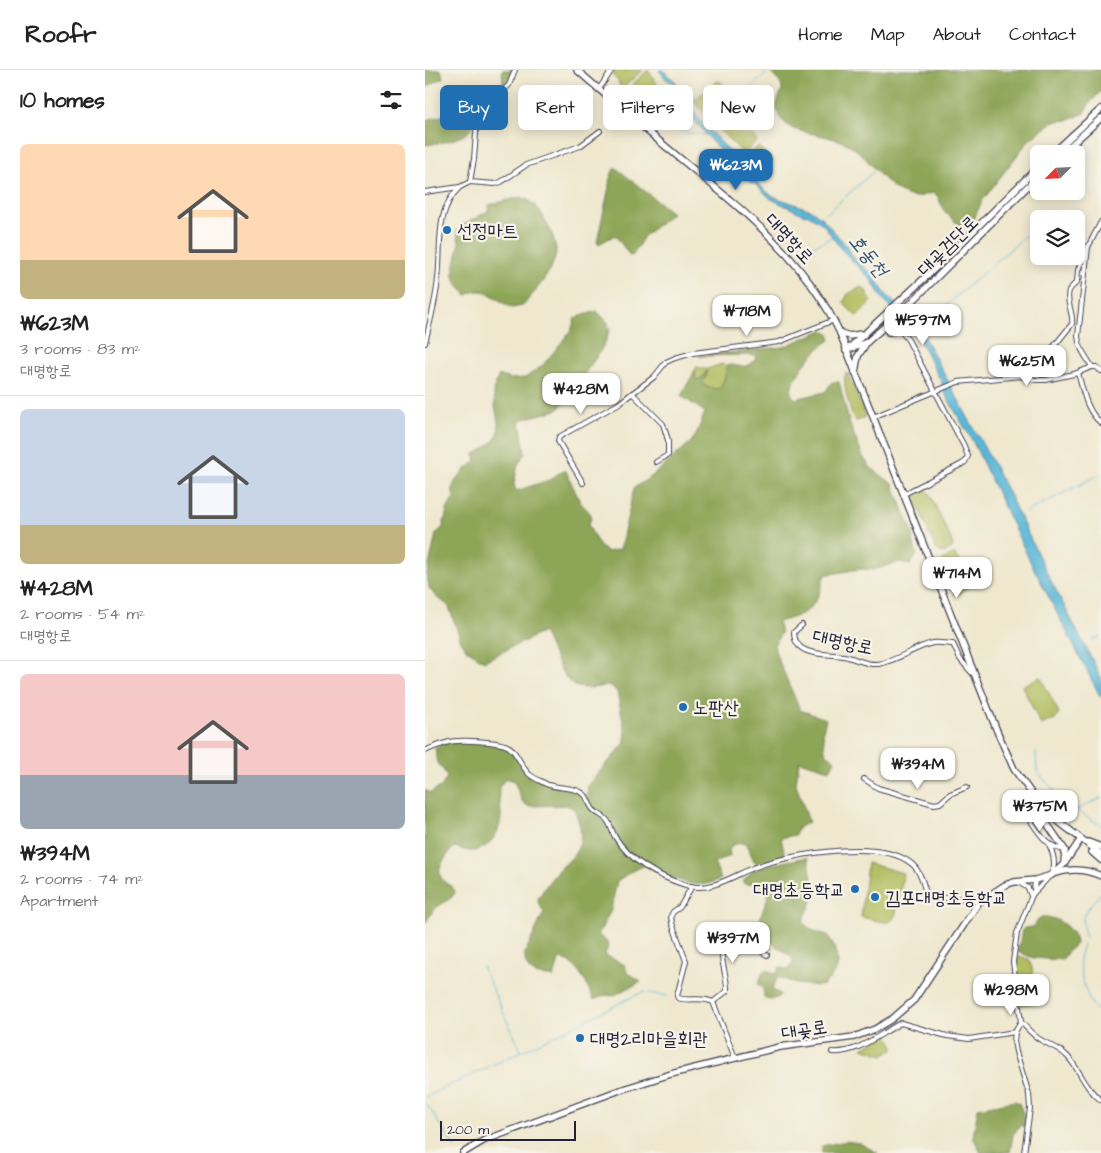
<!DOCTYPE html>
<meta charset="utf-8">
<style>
body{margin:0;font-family:"Architects Daughter","Poor Story",sans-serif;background:#f2f2f2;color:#222;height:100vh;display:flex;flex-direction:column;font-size:19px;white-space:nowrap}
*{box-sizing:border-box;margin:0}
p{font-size:16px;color:#767676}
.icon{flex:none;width:28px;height:28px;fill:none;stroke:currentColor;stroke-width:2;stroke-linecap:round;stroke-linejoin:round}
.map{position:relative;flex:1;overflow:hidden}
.drawer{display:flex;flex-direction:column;background:#fff;width:425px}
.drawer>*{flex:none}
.banner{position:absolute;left:15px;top:15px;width:475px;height:45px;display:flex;gap:10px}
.needle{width:32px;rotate:246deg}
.fabs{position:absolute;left:605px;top:75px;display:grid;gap:10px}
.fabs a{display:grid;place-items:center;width:55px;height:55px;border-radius:8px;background:#fff;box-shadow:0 2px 12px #0003;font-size:25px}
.scale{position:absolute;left:15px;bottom:12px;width:136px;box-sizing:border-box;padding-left:5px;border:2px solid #22223b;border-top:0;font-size:14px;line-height:18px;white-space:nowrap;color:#22223b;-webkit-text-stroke:4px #f7f3e8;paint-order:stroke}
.price{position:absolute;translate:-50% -42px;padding:0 11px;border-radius:10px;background:#fff;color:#222;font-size:16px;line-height:32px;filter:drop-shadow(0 1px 2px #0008)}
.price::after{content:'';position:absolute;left:50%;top:30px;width:15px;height:11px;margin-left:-8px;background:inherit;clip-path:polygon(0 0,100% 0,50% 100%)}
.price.current{background:#1f6fb2;color:#fff}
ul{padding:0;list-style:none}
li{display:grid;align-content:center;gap:10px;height:265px;padding:0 20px}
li+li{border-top:1px solid #e0e0e0}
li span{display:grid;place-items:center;height:155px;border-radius:8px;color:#555}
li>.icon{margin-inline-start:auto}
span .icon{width:90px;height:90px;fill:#fffc;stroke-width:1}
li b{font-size:21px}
h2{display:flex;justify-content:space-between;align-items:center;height:60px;padding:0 20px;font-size:21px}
.pill{padding:0 18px;border-radius:8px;background:#fff;box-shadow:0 2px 12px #0003;font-size:18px;line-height:45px}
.pill.current{background:#1f6fb2;color:#fff}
header{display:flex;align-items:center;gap:30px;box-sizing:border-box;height:70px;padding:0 25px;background:#fff;border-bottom:1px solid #e0e0e0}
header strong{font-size:24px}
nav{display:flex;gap:28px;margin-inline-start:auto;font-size:18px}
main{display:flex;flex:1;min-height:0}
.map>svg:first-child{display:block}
.green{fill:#b2be60;stroke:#6a704e}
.forest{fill:#8da556;stroke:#586448}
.water{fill:#5ab7d8;stroke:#3e6c8a}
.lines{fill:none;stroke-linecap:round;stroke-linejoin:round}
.stream{stroke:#5ab7d8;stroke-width:1}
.street-casing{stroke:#414051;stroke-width:6}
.secondary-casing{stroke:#414051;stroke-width:8}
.street{stroke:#fff;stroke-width:4}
.secondary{stroke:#fff;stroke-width:5.5}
.poi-dot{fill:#1f6fb2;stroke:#f7f3e8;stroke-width:2}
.labels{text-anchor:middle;stroke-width:4.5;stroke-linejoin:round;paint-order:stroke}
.poi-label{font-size:19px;fill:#22223b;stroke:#f7f3e8;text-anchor:start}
.street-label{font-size:19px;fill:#22223b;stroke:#f7f3e8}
.water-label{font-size:20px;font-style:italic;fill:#365672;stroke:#f7f3e8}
</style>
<header>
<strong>Roofr</strong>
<nav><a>Home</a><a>Map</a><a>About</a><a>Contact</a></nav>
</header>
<main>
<section class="drawer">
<h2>10 homes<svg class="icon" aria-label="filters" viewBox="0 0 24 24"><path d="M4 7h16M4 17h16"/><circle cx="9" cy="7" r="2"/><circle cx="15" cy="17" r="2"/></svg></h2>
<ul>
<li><span style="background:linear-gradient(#ffd9b3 75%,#c2b280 0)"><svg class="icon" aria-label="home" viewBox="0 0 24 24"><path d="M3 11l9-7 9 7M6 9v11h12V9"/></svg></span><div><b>₩623M</b><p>3 rooms · 83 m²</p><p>대명항로</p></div></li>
<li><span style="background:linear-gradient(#c9d6e8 75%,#c2b280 0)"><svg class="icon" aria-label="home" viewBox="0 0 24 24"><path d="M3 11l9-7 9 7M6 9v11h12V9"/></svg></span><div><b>₩428M</b><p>2 rooms · 54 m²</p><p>대명항로</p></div></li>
<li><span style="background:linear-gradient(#f6c9c9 65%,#9aa5b1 0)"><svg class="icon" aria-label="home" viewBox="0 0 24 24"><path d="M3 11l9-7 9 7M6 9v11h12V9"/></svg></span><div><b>₩394M</b><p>2 rooms · 74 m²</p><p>Apartment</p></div></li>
</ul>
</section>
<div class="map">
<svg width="676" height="1083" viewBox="0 0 676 1083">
<rect width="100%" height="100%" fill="#f7f3e8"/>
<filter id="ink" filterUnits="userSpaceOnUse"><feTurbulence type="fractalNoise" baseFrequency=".02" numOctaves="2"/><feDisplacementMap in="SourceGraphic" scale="10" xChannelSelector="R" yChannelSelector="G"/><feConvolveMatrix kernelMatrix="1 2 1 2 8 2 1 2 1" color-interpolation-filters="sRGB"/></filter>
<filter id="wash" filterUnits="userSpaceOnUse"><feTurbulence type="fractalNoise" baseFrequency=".0096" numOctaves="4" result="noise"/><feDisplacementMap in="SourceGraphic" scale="20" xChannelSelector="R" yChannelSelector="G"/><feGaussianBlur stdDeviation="1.12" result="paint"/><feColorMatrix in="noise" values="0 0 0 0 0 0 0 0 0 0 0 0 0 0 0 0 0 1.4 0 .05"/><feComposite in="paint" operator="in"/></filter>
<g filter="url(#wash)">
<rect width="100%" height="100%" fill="#efe8cf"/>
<g class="green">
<path d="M 190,0 L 218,0 L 199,17 L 194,15 L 194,12 L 188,6 Z"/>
<path d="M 223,0 L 256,52 L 256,55 C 238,52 224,41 215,26 C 212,21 207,19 209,13 Z"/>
<path d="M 293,11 L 297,13 L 307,28 L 284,48 L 273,37 L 269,30 Z"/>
<path d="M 304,40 L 307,41 L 331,69 L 331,72 L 319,84 L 289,55 Z"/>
<path d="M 333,76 L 348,91 L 338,101 L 334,102 L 321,88 Z"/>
<path d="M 436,217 L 441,221 L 446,231 L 436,243 L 431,246 L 418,233 L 423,224 Z"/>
<path d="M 297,294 L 301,296 C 303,303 298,314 293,319 L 285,319 L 278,314 L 277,312 L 281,307 L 281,302 L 277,308 L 272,310 L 270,307 L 271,297 L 282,299 Z"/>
<path d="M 421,303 L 423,304 L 440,345 L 439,348 L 432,351 L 429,350 C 425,340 416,311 421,303 Z"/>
<path d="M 497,419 L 501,419 L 504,422 L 527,472 L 528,477 L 518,483 L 511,479 L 489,427 L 489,423 Z"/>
<path d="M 530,484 L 546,516 L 533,525 L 530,524 L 517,494 L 519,489 Z"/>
<path d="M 614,607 L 616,608 L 634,643 L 632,648 L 616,655 L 597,616 Z"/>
<path d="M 442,793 L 478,803 C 477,812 474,850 464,852 C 458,853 443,848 436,847 Z"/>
<path d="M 592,887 L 604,889 L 607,898 L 611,929 L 611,933 L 596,935 L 592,910 Z"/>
<path d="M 462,964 L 470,978 L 459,985 L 437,978 Z"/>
</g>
<g class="forest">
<path d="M 0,0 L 16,0 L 18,8 L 0,18 Z"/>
<path d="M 77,0 L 88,0 C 80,21 68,27 54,43 C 49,49 48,58 42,63 C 31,71 13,73 0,75 L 0,50 C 8,48 21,46 28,40 C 37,33 32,16 48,18 L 53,25 L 60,23 L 65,25 L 78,13 Z"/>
<path d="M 343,0 L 676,0 L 676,21 L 664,34 L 660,43 L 644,50 L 629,51 L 604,70 L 557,131 L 549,149 L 541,157 L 537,158 L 520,142 L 513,127 L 509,123 C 503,123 497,127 490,127 C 459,123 447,86 421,73 C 405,66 385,64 368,59 C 358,53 348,43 353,30 C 354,25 359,21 356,15 C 354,10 347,5 343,0 Z"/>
<path d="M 190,97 L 247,143 L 219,166 L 208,185 L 205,186 L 190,165 L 174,174 L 172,172 L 187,103 Z"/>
<path d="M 96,127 C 109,131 116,141 122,154 C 126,162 130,170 131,179 C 132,198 109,222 98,236 L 87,238 C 72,231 59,213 42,225 C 24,208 28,203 33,181 C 35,175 33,167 32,160 L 35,161 L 38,155 L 63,141 L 64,135 Z"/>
<path d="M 172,241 L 184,254 L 182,255 L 185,259 C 179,285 154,304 145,330 L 137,334 L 134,339 L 131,340 L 95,350 L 100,384 L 93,394 L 89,414 L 91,421 L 127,409 L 136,401 L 141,401 L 155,432 L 166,444 L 166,449 L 163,455 L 175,477 L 182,482 L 195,479 L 209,418 L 227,406 L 266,372 L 271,365 L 280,342 L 256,326 L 270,300 L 270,307 L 272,310 L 277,308 L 282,301 L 281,307 L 277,312 L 281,317 L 293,319 C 300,313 301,302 302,294 C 313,296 324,300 331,288 L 330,286 L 326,285 L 274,286 L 358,277 L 398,260 L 404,264 L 406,270 C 393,275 364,310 366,324 L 370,329 L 400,322 L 407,312 L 414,312 L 425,355 L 438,387 L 446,398 L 468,414 L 489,466 L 488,470 L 492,485 L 485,495 L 475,492 L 448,500 L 434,499 L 400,505 C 397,510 397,518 394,524 C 385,544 373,546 353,552 L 356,563 L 349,575 L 351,584 L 375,640 L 401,649 L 398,661 L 400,681 L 401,684 L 410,690 L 405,700 L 374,691 L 371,714 L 384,752 L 374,757 L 370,765 L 356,768 L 360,786 L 331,793 L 329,791 L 321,774 L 316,773 L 307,775 L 304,780 L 305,786 L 289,793 L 296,809 C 291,811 286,813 281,814 C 265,817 235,804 221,795 L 207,801 L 192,811 L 186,840 L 173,865 L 184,873 L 180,885 L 200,895 L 202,903 L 207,905 L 216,912 L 187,926 L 180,925 L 169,930 C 161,914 155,894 136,889 L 134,890 L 129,907 C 112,905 99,905 100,883 L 119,842 L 113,832 L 113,829 C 118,820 124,811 131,803 C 147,787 158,781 155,756 C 153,750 152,744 148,738 L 141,735 L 103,736 L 97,731 L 89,711 L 81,708 L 74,717 C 73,727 76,736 76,745 C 76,762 63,782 45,781 C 39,781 35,778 29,777 C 20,788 6,802 22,814 C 27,817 29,817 30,823 L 26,828 L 9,839 L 0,854 L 0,720 L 5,723 L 17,716 L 22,707 L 19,701 L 12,693 L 10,677 C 34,667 61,673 85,678 C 96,692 104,708 122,714 C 135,719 149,717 160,726 L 163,721 L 162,716 L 199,674 L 201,664 L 192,622 L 185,615 C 174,617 161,620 150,616 C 138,611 124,574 118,562 L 59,591 L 42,580 L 36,571 L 24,537 L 20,533 L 11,527 L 4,518 L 2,504 L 11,464 L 18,457 L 22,440 L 29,427 C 22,413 41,399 51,391 L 49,385 C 87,363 70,359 69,323 C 68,317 72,310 74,305 L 85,309 L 100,308 L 118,295 L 146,261 L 150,248 Z"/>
<path d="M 383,787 L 390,825 L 378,851 C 384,861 392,862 403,865 L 409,877 L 413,893 L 411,901 L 399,915 L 394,916 L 372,914 L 353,907 L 347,919 L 356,925 C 352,930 344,930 339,927 L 338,918 L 333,914 L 338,902 L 342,900 L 351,904 L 355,897 L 363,900 L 368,892 L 368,888 L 331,861 L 343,826 L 342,817 L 337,815 L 320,814 L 318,812 L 328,800 L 343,795 Z"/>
<path d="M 617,847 C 631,845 651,860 651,874 L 643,881 L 637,890 L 609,888 L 593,882 L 597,860 L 600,858 L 608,857 L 613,849 Z"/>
<path d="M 590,1031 L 594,1033 L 600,1049 L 600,1057 L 595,1055 L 588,1065 L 585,1082 L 556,1083 L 548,1067 L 553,1038 Z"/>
<path d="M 421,1071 L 434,1073 L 453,1083 L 397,1083 L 397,1076 Z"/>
</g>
<path class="water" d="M 234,0 L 238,0 L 251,12 L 254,21 L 273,48 L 309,86 L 333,108 L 330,111 L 347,126 L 386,140 L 397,148 L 420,174 L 429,188 L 447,204 L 460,223 L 496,261 L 579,414 L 619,497 L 676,607 L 676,628 L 606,493 L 548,372 L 519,322 L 517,313 L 494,269 L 457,228 L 447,211 L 416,179 L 398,154 L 382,144 L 380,145 L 346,129 L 329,113 L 327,113 L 288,73 L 266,46 L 263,38 L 253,24 L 249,13 L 241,9 Z"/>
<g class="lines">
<g class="stream">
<path d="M 192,18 L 238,55 L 264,63 L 282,65"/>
<path d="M 287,52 L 341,4"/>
<path d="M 401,144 L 448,102"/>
<path d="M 376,182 L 407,167"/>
<path d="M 501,253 L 607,160"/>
<path d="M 601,442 L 676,404"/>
<path d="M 667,570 L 676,566"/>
<path d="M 611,682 L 612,700 L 614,704 L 639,731 L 651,740 L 676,728"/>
<path d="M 651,740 L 676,755"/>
<path d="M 661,867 C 652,844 663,839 676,823"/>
<path d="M 658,874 C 657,879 654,885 654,890 C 655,902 662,932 671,939 L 676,939"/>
<path d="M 57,896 L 96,981"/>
<path d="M 0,1027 L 135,963 L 211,925 L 219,922 L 242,926"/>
<path d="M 1,1033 L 30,1078"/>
</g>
</g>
</g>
<g filter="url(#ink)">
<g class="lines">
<g class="street-casing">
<g id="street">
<path d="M 174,19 L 187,0"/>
<path d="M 45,112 L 70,114 L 76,112 L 101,95 L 155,76 L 175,61"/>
<path d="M 0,122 L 35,117 L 45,112 L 49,89 L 52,51 L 55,45 L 84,15 L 90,0"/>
<path d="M 463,263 L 465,263 L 475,260 L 483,270 L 539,376 L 543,386 L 540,392 L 537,394 L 479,424"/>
<path d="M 0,273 C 5,252 11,230 13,209 C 17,177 9,141 35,117"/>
<path d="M 667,297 C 661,286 654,279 653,266 L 663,177 L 676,152"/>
<path d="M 653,303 C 658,320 661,341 676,353"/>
<path d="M 596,306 L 597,295 L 614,291 L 622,285 L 647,254 C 649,243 640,232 644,221 C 645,218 649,215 652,212 L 653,200 L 663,177"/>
<path d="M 207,323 L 238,354 L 243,370 L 243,385 L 231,392"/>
<path d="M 448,347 L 533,312 L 596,306 L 611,310 L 621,310 L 649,304 L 667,297 L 671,297 L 676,301"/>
<path d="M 158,413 L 133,371 L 134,367 L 193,334 L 229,307 L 241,292 L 250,288 L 268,283 L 354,272 L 409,250"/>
<path d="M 377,555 L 369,562 C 369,590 407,582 423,587 C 434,590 442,595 453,594 C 473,591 489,577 508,573 C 515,572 521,574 528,574 L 535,589 L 547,603"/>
<path d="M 0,681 C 6,678 14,675 21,673 C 31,669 76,671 84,677 C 93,683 96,697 104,704 C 108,708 116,711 121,714 C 132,719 151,716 160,725 C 163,729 164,734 167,738 C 171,744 178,745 182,750 C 186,755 187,762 190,767 C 207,793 236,808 264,816 C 289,822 313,802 336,795 C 370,784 457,768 487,794 C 496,802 499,816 502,827"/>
<path d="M 439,709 L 453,718 L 509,734 L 515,733 L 525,724 L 542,717"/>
<path d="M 589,732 C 593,736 597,739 600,743 C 612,758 619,777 640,780"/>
<path d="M 593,812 L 603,818 L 606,826 C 623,806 637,803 624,774"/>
<path d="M 267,816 L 255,837 L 248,842 L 246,846 L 247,853 L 261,891 L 252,926 L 253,928 C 265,932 276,926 288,932 L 310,988"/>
<path d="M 485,826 L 542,829 L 554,832"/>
<path d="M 288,932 L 302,921 C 303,902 289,882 303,865 L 309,864 L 342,885"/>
<path d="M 596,952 C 602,958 608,966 616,970 C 626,976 635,978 643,987 C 655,1000 661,1020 676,1030"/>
<path d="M 407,982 C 433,984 454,964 476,953 L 522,966 L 544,969 L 590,962"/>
<path d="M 599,1083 L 605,1038 L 604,1024 L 591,982 L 589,971 L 590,962 L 596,952 L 588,892 L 592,863 L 609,820 L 610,810"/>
</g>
</g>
<g class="secondary-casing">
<g id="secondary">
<path d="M 152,0 C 185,29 217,57 251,85 C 314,137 379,187 415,263 L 572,661 L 589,699 L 609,727 L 634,752 L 676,784"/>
<path d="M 627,84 L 676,39"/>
<path d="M 636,84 L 676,48"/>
<path d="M 415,263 L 425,266 L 436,264"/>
<path d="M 425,279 L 442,272 L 483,236 L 614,105"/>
<path d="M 421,281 L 520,189 L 614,96"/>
<path d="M 430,302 L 433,286 L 442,272"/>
<path d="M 610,729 L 614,742 L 640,780 L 639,794"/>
<path d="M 663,772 L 676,777"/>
<path d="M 667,782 L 676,790"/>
<path d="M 631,803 C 647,798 661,799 676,806"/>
<path d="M 38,1083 L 58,1071 L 195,1020 L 246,1004 L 355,977 L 429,967 L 450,959 L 467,949 L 489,930 L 554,832 L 580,815 L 589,812 L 610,810 L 627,805 L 639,794 L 656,769"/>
</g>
</g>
<use href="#street" class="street"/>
<use href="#secondary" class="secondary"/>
</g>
</g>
<g class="poi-dot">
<circle cx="22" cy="160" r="5"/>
<circle cx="258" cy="637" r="5"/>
<circle cx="430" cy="819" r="5"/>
<circle cx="450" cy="827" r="5"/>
<circle cx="155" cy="968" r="5"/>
</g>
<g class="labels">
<g class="poi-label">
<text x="32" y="167">선정마트</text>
<text x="268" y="644">노판산</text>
<text x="420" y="826" text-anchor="end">대명초등학교</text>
<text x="460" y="834">김포대명초등학교</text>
<text x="165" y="975">대명2리마을회관</text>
</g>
<g class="street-label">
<text transform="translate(365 168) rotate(47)" y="7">대명항로</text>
<text transform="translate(522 175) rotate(-45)" y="7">대곶검단로</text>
<text transform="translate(418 571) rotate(12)" y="7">대명항로</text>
<text transform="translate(379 959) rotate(-9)" y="7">대곶로</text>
</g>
<g class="water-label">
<text transform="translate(444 185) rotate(51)" y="7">호동천</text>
</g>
</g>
</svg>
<div class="fabs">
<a><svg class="needle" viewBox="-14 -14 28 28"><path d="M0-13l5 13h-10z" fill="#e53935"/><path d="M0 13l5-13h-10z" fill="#767676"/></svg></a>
<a><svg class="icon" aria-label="layers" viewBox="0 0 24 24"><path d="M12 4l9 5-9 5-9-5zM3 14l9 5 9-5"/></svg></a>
</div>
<div class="scale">200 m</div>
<b class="price current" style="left:311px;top:121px">₩623M</b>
<b class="price" style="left:322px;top:267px">₩718M</b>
<b class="price" style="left:498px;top:276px">₩597M</b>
<b class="price" style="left:602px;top:317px">₩625M</b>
<b class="price" style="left:156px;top:345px">₩428M</b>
<b class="price" style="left:532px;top:529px">₩714M</b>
<b class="price" style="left:493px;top:720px">₩394M</b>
<b class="price" style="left:615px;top:762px">₩375M</b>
<b class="price" style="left:308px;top:894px">₩397M</b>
<b class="price" style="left:586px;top:946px">₩298M</b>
<div class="banner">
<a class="pill current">Buy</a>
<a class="pill">Rent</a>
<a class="pill">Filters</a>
<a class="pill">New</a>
</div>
</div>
</main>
